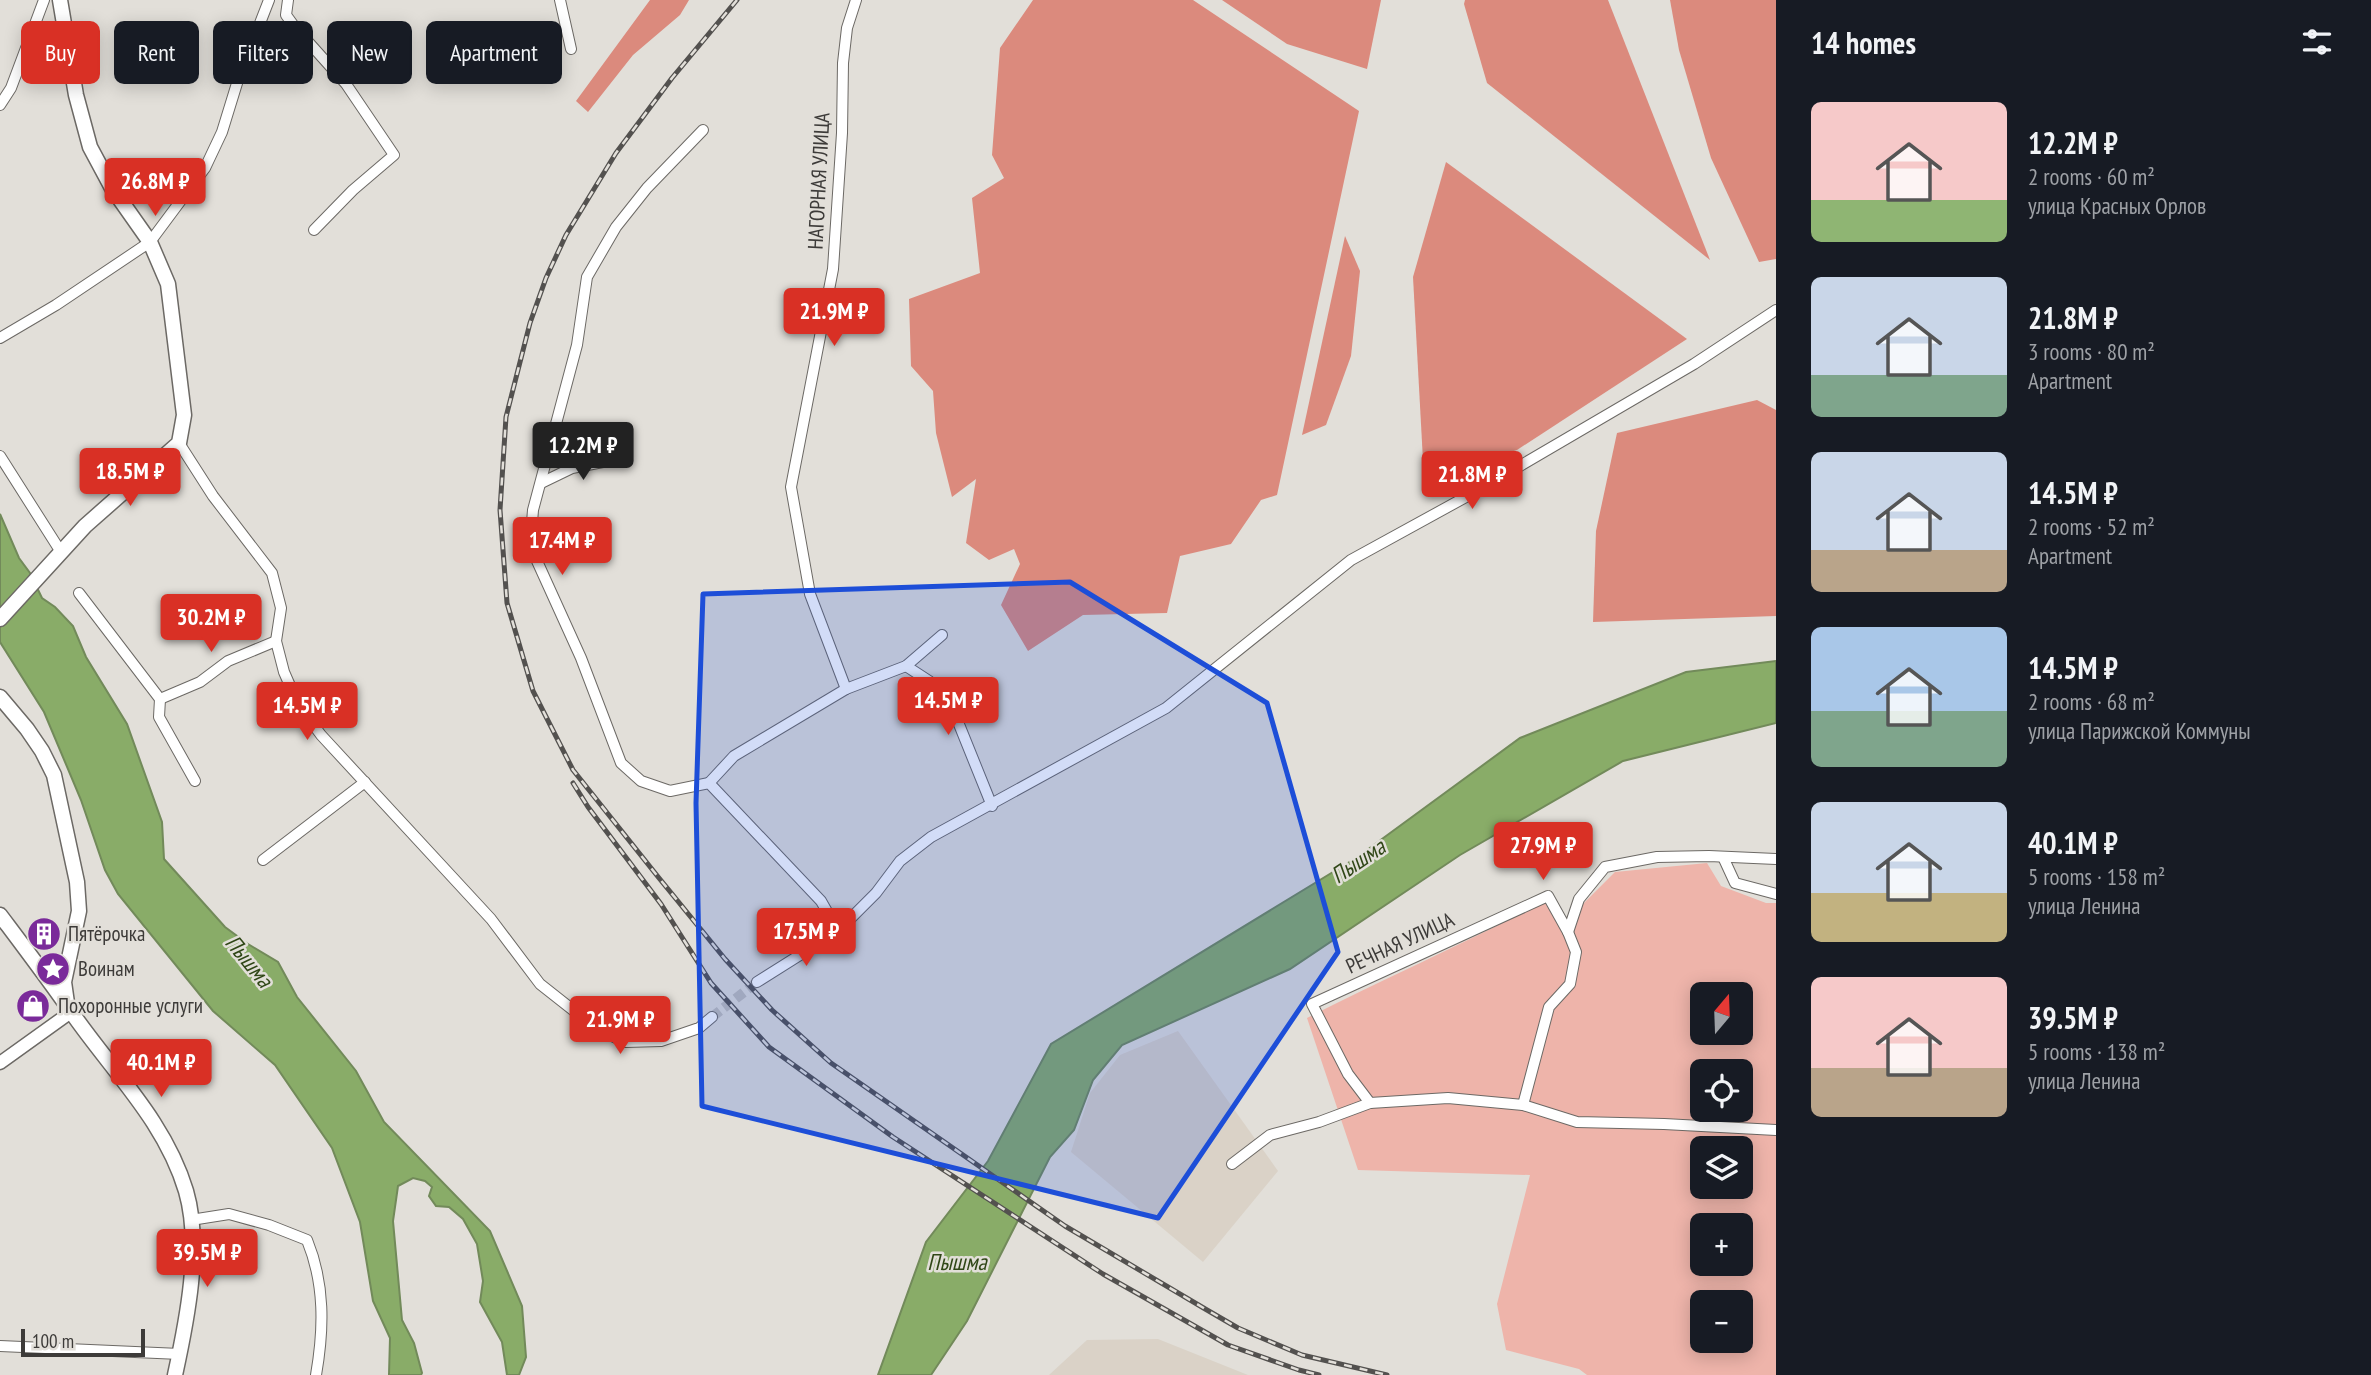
<!DOCTYPE html>
<meta charset="utf-8">
<style>
body{margin:0;font-family:"PT Sans Narrow",sans-serif;background:#242831;color:#f1f3f6;height:100vh;display:flex;flex-direction:column;font-size:26px;white-space:nowrap}
*{box-sizing:border-box;margin:0}
p{font-size:23px;color:#9ea1a6}
.icon{flex:none;width:38px;height:38px;fill:none;stroke:currentColor;stroke-width:2;stroke-linecap:round;stroke-linejoin:round}
.map{position:relative;flex:1;overflow:hidden}
.sheet{display:flex;flex-direction:column;background:#171b24;width:595px}
.sheet>*{flex:none}
.banner{position:absolute;left:21px;top:21px;width:665px;height:63px;display:flex;gap:14px}
.needle{width:46px;rotate:19deg}
.tools{position:absolute;left:1690px;top:982px;display:grid;gap:14px}
.tools a{display:grid;place-items:center;width:63px;height:63px;border-radius:10px;background:#171b24;box-shadow:0 4px 18px #0003;font-size:35px}
.scale{position:absolute;left:21px;bottom:18px;width:124px;box-sizing:border-box;padding-left:7px;border:4px solid #3d3b39;border-top:0;font-size:19px;line-height:24px;white-space:nowrap;color:#3d3b39;-webkit-text-stroke:5px #e2dfd9;paint-order:stroke}
.price{position:absolute;translate:-50% -60px;padding:0 16px;border-radius:7px;background:#d93025;color:#fff;font-size:23px;line-height:46px;filter:drop-shadow(0 2px 4px #0008)}
.price::after{content:'';position:absolute;left:50%;top:42px;width:21px;height:16px;margin-left:-10px;background:inherit;clip-path:polygon(0 0,100% 0,50% 100%)}
.price.on{background:#222;color:#fff}
ul{padding:0;list-style:none}
li{display:flex;align-items:center;gap:21px;height:175px;padding:0 35px}
li span{display:grid;place-items:center;flex:none;width:196px;height:140px;border-radius:10px;color:#555}
li>.icon{margin-inline-start:auto}
span .icon{width:84px;height:84px;fill:#fffc;stroke-width:1}
li b{font-size:30px}
h2{display:flex;justify-content:space-between;align-items:center;height:84px;padding:0 35px;font-size:30px}
.chip{padding:0 24px;border-radius:10px;background:#171b24;box-shadow:0 4px 18px #0003;font-size:24px;line-height:63px}
.chip.on{background:#d93025;color:#fff}
main{display:flex;flex:1;min-height:0}
.map>svg:first-child{display:block}
.built{fill:#dad2c7}
.green{fill:#eeb4aa;fill-rule:evenodd}
.forest{fill:#db8a7d}
.water{fill:#89ac68;stroke:#728a5a;stroke-width:2}
.lines{fill:none;stroke-linecap:round;stroke-linejoin:round}
.minor-tunnel{stroke:#c1beb9;stroke-width:10;stroke-dasharray:10 5;stroke-linecap:butt}
.minor-casing{stroke:#6c6965;stroke-width:12}
.tertiary-casing{stroke:#6c6965;stroke-width:15}
.secondary-casing{stroke:#6c6965;stroke-width:17}
.minor{stroke:#fff;stroke-width:10}
.tertiary{stroke:#fff;stroke-width:12}
.secondary{stroke:#fff;stroke-width:14}
.rail-casing{stroke:#53514f;stroke-width:5}
.rail{stroke:#e2dfd9;stroke-width:2.5;stroke-dasharray:8;stroke-linecap:butt}
.marked{fill:#1d4ed8;fill-opacity:0.2;stroke:#1d4ed8;stroke-width:5;stroke-linejoin:round}
.labels{text-anchor:middle;stroke-width:5;stroke-linejoin:round;paint-order:stroke}
.street-label{font-size:21px;fill:#3d3b39;stroke:#e2dfd9}
.poi-label{font-size:21px;fill:#3d3b39;stroke:#e2dfd9;text-anchor:start}
.water-label{font-size:23px;font-style:italic;fill:#304717;stroke:#e2dfd9}
</style>
<main>
<div class="map">
<svg width="1776" height="1375" viewBox="0 0 1776 1375">
<rect width="100%" height="100%" fill="#e2dfd9"/>
<g class="built">
<path d="M 1178,1031 L 1278,1171 L 1203,1262 L 1071,1152 L 1090,1093 L 1120,1055 Z"/>
<path d="M 1158,1339 L 1248,1375 L 1049,1375 L 1087,1340 Z"/>
</g>
<path class="green" d="M 1707,863 L 1721,886 L 1766,903 L 1776,903 L 1776,1375 L 1587,1375 L 1579,1369 L 1506,1350 L 1497,1304 L 1530,1175 L 1358,1170 L 1307,1018 C 1386,977 1467,943 1544,901 L 1568,941 L 1582,905 L 1615,872 ZM 1703,994 L 1741,994 L 1741,1032 L 1703,1032 ZM 1703,1071 L 1741,1071 L 1741,1110 L 1703,1110 ZM 1703,1148 L 1741,1148 L 1741,1186 L 1703,1186 ZM 1703,1225 L 1741,1225 L 1741,1264 L 1703,1264 ZM 1703,1302 L 1741,1302 L 1741,1340 L 1703,1340 Z"/>
<g class="forest">
<path d="M 650,0 L 689,0 L 680,15 L 633,55 L 588,112 L 576,101 Z"/>
<path d="M 1033,0 L 1193,0 L 1359,111 L 1277,495 L 1261,500 L 1231,544 L 1180,556 L 1167,613 L 1083,615 L 1028,651 L 1001,605 L 1020,564 L 1014,549 L 989,560 L 966,543 L 976,479 L 952,497 L 936,433 L 933,391 L 911,366 L 909,299 L 980,273 L 972,198 L 1004,178 L 992,155 L 1000,48 Z"/>
<path d="M 1222,0 L 1381,0 L 1367,69 L 1287,44 Z"/>
<path d="M 1465,0 L 1608,0 L 1710,260 L 1487,83 L 1464,4 Z"/>
<path d="M 1670,0 L 1776,0 L 1776,259 L 1759,262 L 1711,158 L 1679,50 Z"/>
<path d="M 1446,162 L 1687,339 L 1517,450 L 1424,479 L 1413,277 Z"/>
<path d="M 1345,236 L 1360,271 L 1351,356 L 1326,425 L 1302,435 Z"/>
<path d="M 1757,400 L 1776,410 L 1776,616 L 1593,622 L 1596,531 L 1617,433 Z"/>
</g>
<g class="water">
<path d="M 0,514 L 19,558 L 30,573 L 42,598 L 55,607 L 73,626 L 86,657 L 127,724 L 162,822 L 164,859 L 225,927 L 248,944 L 278,962 L 297,997 L 356,1071 L 384,1122 L 490,1231 L 522,1306 L 526,1357 L 519,1375 L 507,1375 L 502,1342 L 480,1302 L 483,1281 L 477,1244 L 463,1219 L 449,1207 L 436,1206 L 429,1196 L 432,1187 L 425,1181 L 413,1178 L 398,1186 L 393,1221 L 402,1320 L 414,1343 L 422,1373 L 421,1375 L 389,1375 L 390,1338 L 373,1301 L 360,1222 L 332,1148 L 275,1065 L 213,1011 L 118,894 L 105,870 L 81,800 L 44,712 L 0,642 Z"/>
<path d="M 1776,661 L 1776,723 L 1623,761 L 1460,855 L 1290,969 L 1122,1045 L 1093,1080 L 1074,1130 L 1050,1157 L 967,1321 L 931,1375 L 878,1375 L 926,1242 L 988,1161 L 1051,1044 L 1356,858 L 1520,738 L 1686,672 Z"/>
</g>
<g class="lines">
<path class="minor-tunnel" d="M 712,1017 L 757,982"/>
<g class="minor-casing">
<g id="minor">
<path d="M 288,0 L 286,15 L 294,26 L 346,84 L 394,155 L 353,190 L 314,230"/>
<path d="M 560,0 L 571,49"/>
<path d="M 0,105 L 11,88 L 44,0"/>
<path d="M 703,130 L 647,188 L 616,227 L 587,277 L 577,345 L 533,510 L 531,535 L 537,561 L 581,658 L 621,763 L 641,781 L 670,791 L 709,783 L 821,901 L 838,931"/>
<path d="M 0,338 L 56,305 L 150,242 L 205,168 L 222,132 L 238,80 L 269,0"/>
<path d="M 179,443 L 213,496 L 272,573 L 281,608 L 276,641 L 284,672 L 298,704 L 321,735 L 491,919 L 540,984 L 597,1029 L 625,1042 L 661,1041 L 699,1028 L 712,1017"/>
<path d="M 0,456 L 61,552"/>
<path d="M 541,483 L 572,468 L 618,459"/>
<path d="M 79,593 L 160,699 L 159,717 L 195,781"/>
<path d="M 906,666 L 929,681 L 950,702 L 992,806"/>
<path d="M 846,689 L 810,594 L 791,487 L 833,269 L 842,133 L 843,63 L 847,28 L 856,0"/>
<path d="M 160,699 L 200,682 L 228,661 L 276,641"/>
<path d="M 709,783 L 734,756 L 846,689 L 906,666 L 942,635"/>
<path d="M 1723,857 L 1735,883 L 1776,894"/>
<path d="M 263,860 L 365,782"/>
<path d="M 757,982 L 838,931 L 876,893 L 900,861 L 931,837 L 1166,708 L 1351,560 L 1484,487 L 1694,364 L 1776,310"/>
<path d="M 1370,1103 L 1348,1074 L 1312,1004 L 1548,896 L 1568,932 L 1579,899 L 1605,867 L 1657,857 L 1709,856 L 1776,859"/>
<path d="M 1523,1105 L 1549,1007 L 1570,984 L 1576,952 L 1568,932"/>
<path d="M 1232,1164 L 1270,1135 L 1319,1122 L 1370,1103 L 1448,1098 L 1523,1105 L 1577,1122 L 1664,1124 L 1776,1130"/>
<path d="M 191,1220 L 229,1214 L 269,1225 L 307,1240 C 325,1284 324,1329 316,1375"/>
<path d="M 0,1346 L 180,1354"/>
</g>
</g>
<g class="tertiary-casing">
<path id="tertiary" d="M 0,1063 L 71,1012"/>
</g>
<g class="secondary-casing">
<g id="secondary">
<path d="M 0,619 L 85,526 L 179,443 L 184,415 L 168,284 L 150,242 L 112,188 L 90,147 L 76,95 L 60,0"/>
<path d="M 0,697 L 27,729 L 42,751 L 54,775 L 77,882 L 79,911 L 64,982 L 67,1003"/>
<path d="M 0,915 C 24,947 49,980 72,1013 C 113,1072 165,1121 186,1191 C 202,1246 187,1320 175,1375"/>
</g>
</g>
<use href="#minor" class="minor"/>
<use href="#tertiary" class="tertiary"/>
<use href="#secondary" class="secondary"/>
<g class="rail-casing">
<g id="rail">
<path d="M 737,0 L 672,78 L 616,153 L 566,235 L 546,278 L 530,323 L 506,417 L 500,510 L 507,603 L 533,691 L 573,770 L 659,878 L 725,959 L 772,1010 L 831,1063 L 1065,1226 L 1207,1310 L 1238,1328 L 1302,1355 L 1387,1375"/>
<path d="M 573,783 L 588,807 L 661,904 L 711,983 L 769,1047 L 893,1137 L 1103,1274 L 1228,1345 L 1299,1370 L 1319,1375"/>
</g>
</g>
<use href="#rail" class="rail"/>
</g>
<path class="marked" d="M 1070,582 L 1267,703 L 1338,952 L 1158,1218 L 702,1106 L 696,803 L 703,594 Z"/>
<defs>
<g id="building-disc" transform="scale(1.75)"><circle r="9.5" fill="#7a2a9a" stroke="#e2dfd9"/><path d="M-4-6H4V6H1V3H-1V6H-4ZM-2.5-4.3h1.7v1.8h-1.7ZM.8-4.3h1.7v1.8H.8ZM-2.5-1h1.7V.8h-1.7ZM.8-1h1.7V.8H.8Z" fill="#fff"/></g>
<g id="sight-disc" transform="scale(1.75)"><circle r="9.5" fill="#7a2a9a" stroke="#e2dfd9"/><path d="M0-6L1.8-2.2L6-1.7L2.9 1.2L3.7 5.4L0 3.3L-3.7 5.4L-2.9 1.2L-6-1.7L-1.8-2.2Z" fill="#fff"/></g>
<g id="shop-disc" transform="scale(1.75)"><circle r="9.5" fill="#7a2a9a" stroke="#e2dfd9"/><path d="M-5-2.5h2.3a2.7 3.5 0 0 1 5.4 0H5L5.5 6h-11ZM-1.5-2.5h3a1.5 2.3 0 0 0-3 0Z" fill="#fff"/></g>
</defs>
<g fill-rule="evenodd">
<use href="#building-disc" x="44" y="934"/>
<use href="#sight-disc" x="53" y="969"/>
<use href="#shop-disc" x="33" y="1006"/>
</g>
<g class="labels">
<g class="street-label">
<text transform="translate(819 181) rotate(-87)" y="7">НАГОРНАЯ УЛИЦА</text>
<text transform="translate(1400 943) rotate(-25)" y="7">РЕЧНАЯ УЛИЦА</text>
</g>
<g class="poi-label">
<text x="68" y="941">Пятёрочка</text>
<text x="78" y="976">Воинам</text>
<text x="58" y="1013">Похоронные услуги</text>
</g>
<g class="water-label">
<text transform="translate(1358 861) rotate(-34)" y="8">Пышма</text>
<text transform="translate(249 961) rotate(51)" y="8">Пышма</text>
<text x="957" y="1270">Пышма</text>
</g>
</g>
</svg>
<div class="tools">
<a><svg class="needle" viewBox="-14 -14 28 28"><path d="M0-13l5 13h-10z" fill="#e53935"/><path d="M0 13l5-13h-10z" fill="#9ea1a6"/></svg></a>
<a><svg class="icon" aria-label="locate" viewBox="0 0 24 24"><circle cx="12" cy="12" r="6"/><path d="M12 2v4M12 18v4M2 12h4M18 12h4"/></svg></a>
<a><svg class="icon" aria-label="layers" viewBox="0 0 24 24"><path d="M12 4l9 5-9 5-9-5zM3 14l9 5 9-5"/></svg></a>
<a>+</a>
<a>−</a>
</div>
<div class="scale">100 m</div>
<b class="price" style="left:155px;top:218px">26.8M ₽</b>
<b class="price" style="left:834px;top:348px">21.9M ₽</b>
<b class="price on" style="left:583px;top:482px">12.2M ₽</b>
<b class="price" style="left:130px;top:508px">18.5M ₽</b>
<b class="price" style="left:1472px;top:511px">21.8M ₽</b>
<b class="price" style="left:562px;top:577px">17.4M ₽</b>
<b class="price" style="left:211px;top:654px">30.2M ₽</b>
<b class="price" style="left:948px;top:737px">14.5M ₽</b>
<b class="price" style="left:307px;top:742px">14.5M ₽</b>
<b class="price" style="left:1543px;top:882px">27.9M ₽</b>
<b class="price" style="left:806px;top:968px">17.5M ₽</b>
<b class="price" style="left:620px;top:1056px">21.9M ₽</b>
<b class="price" style="left:161px;top:1099px">40.1M ₽</b>
<b class="price" style="left:207px;top:1289px">39.5M ₽</b>
<div class="banner">
<a class="chip on">Buy</a>
<a class="chip">Rent</a>
<a class="chip">Filters</a>
<a class="chip">New</a>
<a class="chip">Apartment</a>
</div>
</div>
<section class="sheet">
<h2>14 homes<svg class="icon" aria-label="filters" viewBox="0 0 24 24"><path d="M4 7h16M4 17h16"/><circle cx="9" cy="7" r="2"/><circle cx="15" cy="17" r="2"/></svg></h2>
<ul>
<li><span style="background:linear-gradient(#f6c9c9 70%,#8fb573 0)"><svg class="icon" aria-label="home" viewBox="0 0 24 24"><path d="M3 11l9-7 9 7M6 9v11h12V9"/></svg></span><div><b>12.2M ₽</b><p>2 rooms · 60 m²</p><p>улица Красных Орлов</p></div></li>
<li><span style="background:linear-gradient(#c9d6e8 70%,#7fa58c 0)"><svg class="icon" aria-label="home" viewBox="0 0 24 24"><path d="M3 11l9-7 9 7M6 9v11h12V9"/></svg></span><div><b>21.8M ₽</b><p>3 rooms · 80 m²</p><p>Apartment</p></div></li>
<li><span style="background:linear-gradient(#c9d6e8 70%,#b9a48a 0)"><svg class="icon" aria-label="home" viewBox="0 0 24 24"><path d="M3 11l9-7 9 7M6 9v11h12V9"/></svg></span><div><b>14.5M ₽</b><p>2 rooms · 52 m²</p><p>Apartment</p></div></li>
<li><span style="background:linear-gradient(#a9c7e8 60%,#7fa58c 0)"><svg class="icon" aria-label="home" viewBox="0 0 24 24"><path d="M3 11l9-7 9 7M6 9v11h12V9"/></svg></span><div><b>14.5M ₽</b><p>2 rooms · 68 m²</p><p>улица Парижской Коммуны</p></div></li>
<li><span style="background:linear-gradient(#c9d6e8 65%,#c2b280 0)"><svg class="icon" aria-label="home" viewBox="0 0 24 24"><path d="M3 11l9-7 9 7M6 9v11h12V9"/></svg></span><div><b>40.1M ₽</b><p>5 rooms · 158 m²</p><p>улица Ленина</p></div></li>
<li><span style="background:linear-gradient(#f6c9c9 65%,#b9a48a 0)"><svg class="icon" aria-label="home" viewBox="0 0 24 24"><path d="M3 11l9-7 9 7M6 9v11h12V9"/></svg></span><div><b>39.5M ₽</b><p>5 rooms · 138 m²</p><p>улица Ленина</p></div></li>
</ul>
</section>
</main>
